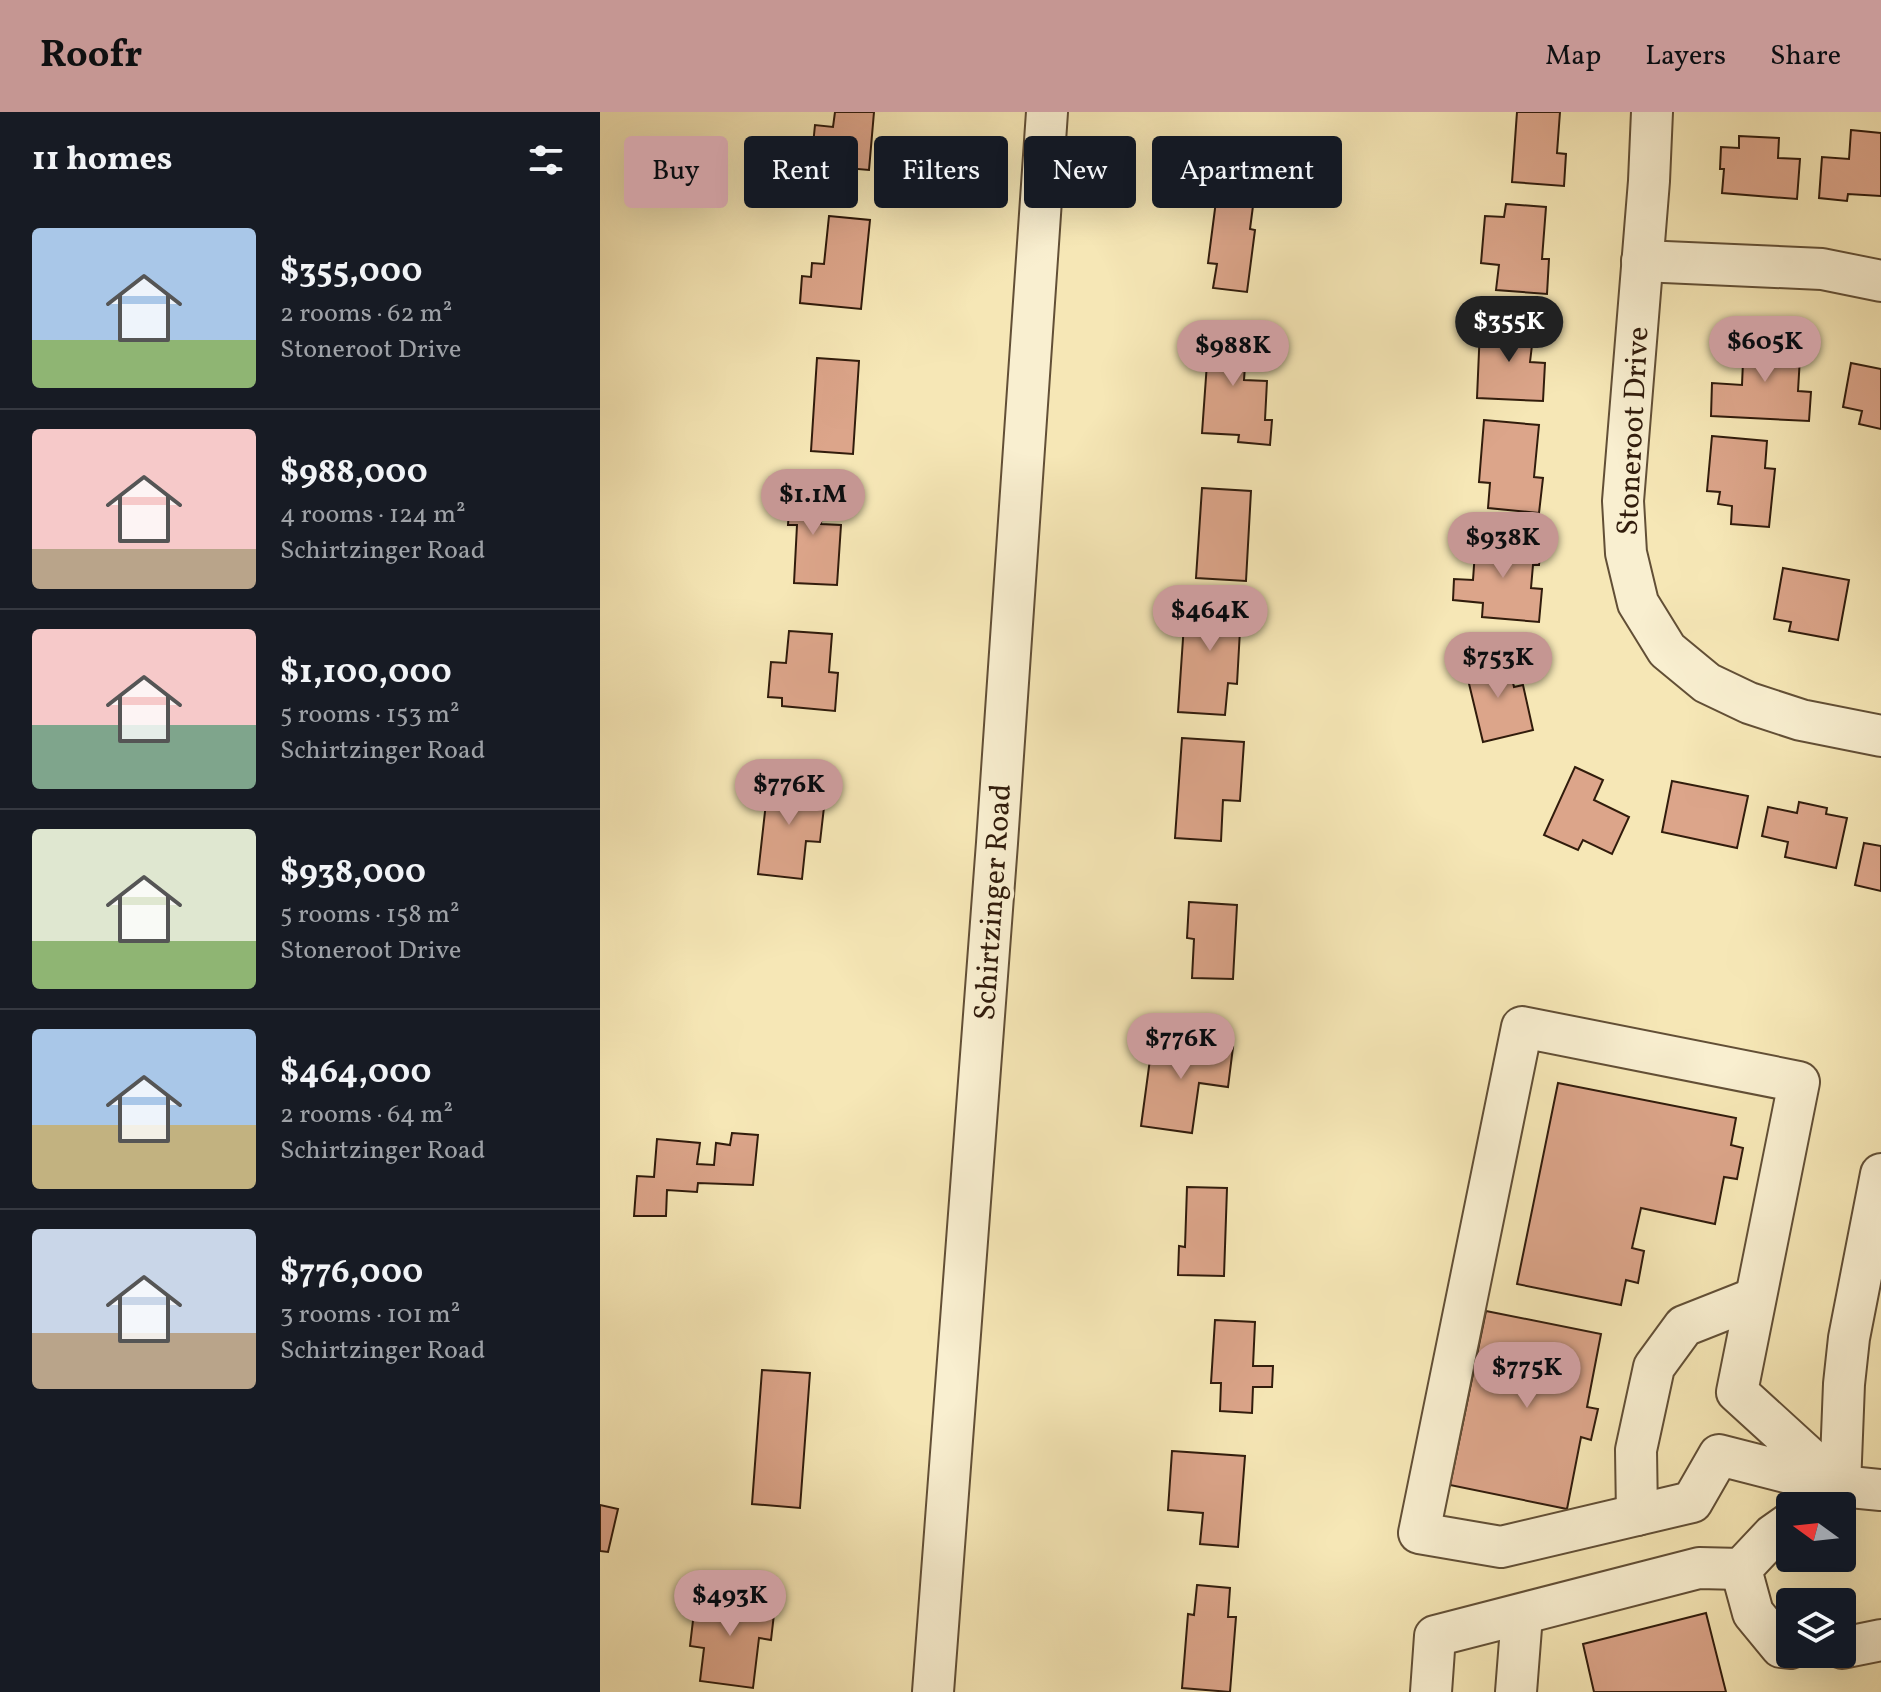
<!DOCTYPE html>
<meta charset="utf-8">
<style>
body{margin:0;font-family:Vollkorn,serif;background:#242831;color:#f1f3f6;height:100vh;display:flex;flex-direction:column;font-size:30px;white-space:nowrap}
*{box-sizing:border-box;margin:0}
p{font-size:26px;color:#9ea1a6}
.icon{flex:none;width:44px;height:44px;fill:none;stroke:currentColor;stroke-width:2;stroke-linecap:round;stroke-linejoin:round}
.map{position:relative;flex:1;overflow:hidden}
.panel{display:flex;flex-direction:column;background:#171b24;width:600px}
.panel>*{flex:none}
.hud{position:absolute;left:24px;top:24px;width:760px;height:72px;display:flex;gap:16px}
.needle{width:52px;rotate:285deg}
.buttons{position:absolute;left:1176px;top:1380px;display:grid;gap:16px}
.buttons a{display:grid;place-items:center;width:80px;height:80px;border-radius:8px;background:#171b24;box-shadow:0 8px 32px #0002;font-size:40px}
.price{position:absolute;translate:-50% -68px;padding:0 18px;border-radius:28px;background:#c59692;color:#111;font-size:26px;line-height:52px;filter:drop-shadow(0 2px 4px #0008)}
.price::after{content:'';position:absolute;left:50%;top:48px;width:24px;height:18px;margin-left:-12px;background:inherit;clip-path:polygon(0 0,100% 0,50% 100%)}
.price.active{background:#222;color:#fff}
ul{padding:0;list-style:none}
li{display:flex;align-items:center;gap:24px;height:200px;padding:0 32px}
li+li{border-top:2px solid #363941}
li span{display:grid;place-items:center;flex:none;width:224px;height:160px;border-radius:8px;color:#555}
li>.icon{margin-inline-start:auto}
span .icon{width:96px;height:96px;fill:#fffc;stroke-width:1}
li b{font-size:34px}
h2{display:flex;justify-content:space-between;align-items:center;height:96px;padding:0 32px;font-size:34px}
.tag{padding:0 28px;border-radius:8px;background:#171b24;box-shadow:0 8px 32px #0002;font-size:28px;line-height:72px}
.tag.active{background:#c59692;color:#111}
header{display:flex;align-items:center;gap:48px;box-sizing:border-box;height:112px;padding:0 40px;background:#c59692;color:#111}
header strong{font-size:38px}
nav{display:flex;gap:44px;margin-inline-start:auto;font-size:28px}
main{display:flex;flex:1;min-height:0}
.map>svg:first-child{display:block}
.building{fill:#dca58a;stroke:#311c0c;stroke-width:2}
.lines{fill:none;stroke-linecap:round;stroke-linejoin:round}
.minor-casing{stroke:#624f36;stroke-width:44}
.minor{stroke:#f9efd0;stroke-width:40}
.labels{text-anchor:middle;stroke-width:8;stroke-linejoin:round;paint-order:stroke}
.street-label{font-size:30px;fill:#311c0c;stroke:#f9efd0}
</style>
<header>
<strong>Roofr</strong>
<nav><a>Map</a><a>Layers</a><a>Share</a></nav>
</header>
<main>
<section class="panel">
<h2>11 homes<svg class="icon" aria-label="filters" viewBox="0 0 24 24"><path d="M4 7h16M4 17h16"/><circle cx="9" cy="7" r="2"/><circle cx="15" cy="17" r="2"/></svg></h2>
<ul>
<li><span style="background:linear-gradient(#a9c7e8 70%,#8fb573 0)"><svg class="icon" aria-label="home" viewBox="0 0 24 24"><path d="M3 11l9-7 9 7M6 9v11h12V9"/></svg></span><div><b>$355,000</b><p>2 rooms · 62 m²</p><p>Stoneroot Drive</p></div></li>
<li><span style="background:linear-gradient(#f6c9c9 75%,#b9a48a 0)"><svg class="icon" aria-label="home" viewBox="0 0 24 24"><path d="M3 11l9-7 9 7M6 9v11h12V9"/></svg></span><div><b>$988,000</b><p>4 rooms · 124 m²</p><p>Schirtzinger Road</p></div></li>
<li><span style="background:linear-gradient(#f6c9c9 60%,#7fa58c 0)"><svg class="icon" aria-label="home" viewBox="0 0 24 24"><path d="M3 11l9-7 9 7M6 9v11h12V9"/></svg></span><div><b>$1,100,000</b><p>5 rooms · 153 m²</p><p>Schirtzinger Road</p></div></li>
<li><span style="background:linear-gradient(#dfe7d0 70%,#8fb573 0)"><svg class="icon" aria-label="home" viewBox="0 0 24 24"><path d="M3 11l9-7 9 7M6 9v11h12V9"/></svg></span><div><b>$938,000</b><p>5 rooms · 158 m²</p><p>Stoneroot Drive</p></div></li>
<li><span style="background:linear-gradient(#a9c7e8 60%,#c2b280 0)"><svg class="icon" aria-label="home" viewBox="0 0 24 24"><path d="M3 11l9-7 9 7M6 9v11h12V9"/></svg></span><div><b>$464,000</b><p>2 rooms · 64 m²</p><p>Schirtzinger Road</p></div></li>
<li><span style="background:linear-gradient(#c9d6e8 65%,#b9a48a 0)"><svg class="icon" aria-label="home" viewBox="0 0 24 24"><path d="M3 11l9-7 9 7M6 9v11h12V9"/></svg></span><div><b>$776,000</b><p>3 rooms · 101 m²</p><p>Schirtzinger Road</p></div></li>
</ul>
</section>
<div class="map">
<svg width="1281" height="1580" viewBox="0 0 1281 1580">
<rect width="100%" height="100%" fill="#f6e7b6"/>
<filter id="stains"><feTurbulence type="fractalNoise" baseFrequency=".0025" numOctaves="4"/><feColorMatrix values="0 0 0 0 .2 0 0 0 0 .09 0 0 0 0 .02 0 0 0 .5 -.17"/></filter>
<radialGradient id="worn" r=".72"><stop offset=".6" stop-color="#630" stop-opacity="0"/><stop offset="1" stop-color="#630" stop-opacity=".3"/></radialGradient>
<g class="building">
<path d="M 235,0 L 274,0 L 269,58 L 211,53 L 215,13 L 233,15 Z"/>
<path d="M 917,0 L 960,0 L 957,41 L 966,42 L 964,74 L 912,70 Z"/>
<path d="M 1251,18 L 1281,21 L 1281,84 L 1248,82 L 1247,89 L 1219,86 L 1222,45 L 1249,47 Z"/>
<path d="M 1139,24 L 1179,26 L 1178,46 L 1200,47 L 1197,87 L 1122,81 L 1124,57 L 1120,57 L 1121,35 L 1139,36 Z"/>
<path d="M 616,89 L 653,94 L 650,117 L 655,118 L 647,180 L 613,176 L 617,152 L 608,151 Z"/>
<path d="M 906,92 L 946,95 L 942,147 L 949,147 L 947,182 L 896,178 L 899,153 L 881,151 L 885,104 L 904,105 Z"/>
<path d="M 229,104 L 270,108 L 261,197 L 200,191 L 202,164 L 211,165 L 212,151 L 224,152 Z"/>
<path d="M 912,199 L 927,200 L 925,232 L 932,233 L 930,250 L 945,251 L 943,289 L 877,286 L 880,216 L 911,217 Z"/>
<path d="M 610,209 L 648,211 L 644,268 L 667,269 L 665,308 L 672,308 L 670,333 L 638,330 L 639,323 L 602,321 Z"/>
<path d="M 1144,226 L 1201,228 L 1198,279 L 1211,280 L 1209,309 L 1111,304 L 1112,271 L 1142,273 Z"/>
<path d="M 217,246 L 259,249 L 253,342 L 211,339 Z"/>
<path d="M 1251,251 L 1281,257 L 1281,317 L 1259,312 L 1262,299 L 1243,295 Z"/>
<path d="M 884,308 L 939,313 L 934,365 L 943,366 L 939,401 L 888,396 L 890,371 L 879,370 Z"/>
<path d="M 1112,324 L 1167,329 L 1165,356 L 1175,357 L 1169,415 L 1131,412 L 1132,394 L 1118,392 L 1120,380 L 1107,379 Z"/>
<path d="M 191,370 L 223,371 L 221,412 L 241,413 L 237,473 L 194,471 L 197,413 L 188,413 Z"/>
<path d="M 602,376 L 651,379 L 646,469 L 596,466 Z"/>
<path d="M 876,425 L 941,430 L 939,453 L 933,453 L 931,476 L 942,477 L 939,510 L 882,505 L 883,491 L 853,488 L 854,467 L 873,468 Z"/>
<path d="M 1183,456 L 1249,468 L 1238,528 L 1189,519 L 1191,510 L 1174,507 Z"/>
<path d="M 595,479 L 642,482 L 637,572 L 628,571 L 625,603 L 578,600 L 584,512 L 593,513 Z"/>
<path d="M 189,519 L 232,522 L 229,560 L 238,561 L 235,599 L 182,594 L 182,586 L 168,585 L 171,550 L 186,551 Z"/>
<path d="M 907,545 L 914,575 L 923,573 L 933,618 L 883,630 L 865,555 Z"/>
<path d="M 582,626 L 644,630 L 640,689 L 623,688 L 621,729 L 575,726 Z"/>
<path d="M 975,655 L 1003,668 L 994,688 L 1029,705 L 1012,742 L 983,728 L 978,738 L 944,723 Z"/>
<path d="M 169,664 L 214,668 L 211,693 L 224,695 L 220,730 L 206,729 L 202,767 L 158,762 Z"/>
<path d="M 1072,669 L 1148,684 L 1137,736 L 1062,720 Z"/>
<path d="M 1199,690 L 1227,696 L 1226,702 L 1247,706 L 1236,756 L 1185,745 L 1188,730 L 1162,724 L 1168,695 L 1197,701 Z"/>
<path d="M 1264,731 L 1281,734 L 1281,779 L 1255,773 Z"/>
<path d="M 589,790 L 637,793 L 633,867 L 592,866 L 594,827 L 587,826 Z"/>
<path d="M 553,925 L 633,935 L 628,975 L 599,971 L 592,1021 L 541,1014 Z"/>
<path d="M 958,971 L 1136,1006 L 1131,1033 L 1143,1036 L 1137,1067 L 1124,1065 L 1115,1112 L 1041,1096 L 1032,1136 L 1044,1139 L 1038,1171 L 1026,1168 L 1021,1193 L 917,1172 Z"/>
<path d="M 132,1021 L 158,1023 L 153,1073 L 98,1071 L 97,1080 L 67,1078 L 66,1104 L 34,1104 L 37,1064 L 54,1065 L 57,1027 L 100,1031 L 97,1052 L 114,1053 L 116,1031 L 130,1033 Z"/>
<path d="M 587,1075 L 627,1076 L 624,1164 L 578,1163 L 579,1134 L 585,1135 Z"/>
<path d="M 886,1199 L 1001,1222 L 987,1295 L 998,1297 L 991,1328 L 981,1325 L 967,1397 L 850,1373 Z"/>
<path d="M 615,1208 L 655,1210 L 653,1254 L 673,1254 L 672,1275 L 653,1275 L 652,1301 L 620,1299 L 621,1271 L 611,1271 Z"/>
<path d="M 162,1258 L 210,1261 L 200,1396 L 152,1392 Z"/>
<path d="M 572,1339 L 645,1344 L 638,1435 L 600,1432 L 603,1401 L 568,1398 Z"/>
<path d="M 0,1393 L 18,1397 L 8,1440 L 0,1439 Z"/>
<path d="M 597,1473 L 630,1476 L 628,1505 L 636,1505 L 630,1580 L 582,1576 L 588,1502 L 594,1503 Z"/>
<path d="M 96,1483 L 175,1493 L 171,1528 L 159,1526 L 153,1576 L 100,1569 L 104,1536 L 90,1534 Z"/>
<path d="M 1106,1501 L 1126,1580 L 994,1580 L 983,1532 Z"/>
</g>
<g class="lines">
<g class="minor-casing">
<g id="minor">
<path d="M 1052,0 L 1049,69 L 1023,389 L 1026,441 L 1038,491 L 1067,538 L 1107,571 L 1149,591 L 1201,608 L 1281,624"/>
<path d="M 1042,149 L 1222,157 L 1281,169"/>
<path d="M 1240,1374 L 1137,1280 L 1199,970 L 922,915 L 819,1421 L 901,1435 L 1092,1390 L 1119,1343 L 1240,1374 L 1281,1378"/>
<path d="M 1240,1374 L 1244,1272 L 1249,1226 L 1281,1062"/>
<path d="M 1037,1403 L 1036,1338 L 1054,1255 L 1084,1214 L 1155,1186"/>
<path d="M 1190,1411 L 1173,1423 L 1141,1457 L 1153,1501 L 1181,1535 L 1190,1536"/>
<path d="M 1242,1536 L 1281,1528"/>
<path d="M 333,1580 L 397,731 L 447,0"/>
<path d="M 831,1580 L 835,1524 L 1099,1456 L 1141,1457"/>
<path d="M 916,1580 L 922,1503"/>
</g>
</g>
<use href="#minor" class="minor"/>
</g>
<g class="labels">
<g class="street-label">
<text transform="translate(1032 319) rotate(-87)" y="10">Stoneroot Drive</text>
<text transform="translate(392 790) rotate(-86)" y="10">Schirtzinger Road</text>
</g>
</g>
<rect width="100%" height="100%" filter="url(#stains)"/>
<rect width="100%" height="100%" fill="url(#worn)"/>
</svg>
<div class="buttons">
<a><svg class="needle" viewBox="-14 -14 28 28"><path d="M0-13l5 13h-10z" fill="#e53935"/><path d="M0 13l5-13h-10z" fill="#9ea1a6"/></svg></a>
<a><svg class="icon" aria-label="layers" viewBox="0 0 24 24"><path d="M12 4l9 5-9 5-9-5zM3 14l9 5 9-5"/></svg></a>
</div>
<b class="price active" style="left:909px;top:252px">$355K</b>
<b class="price" style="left:1165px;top:272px">$605K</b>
<b class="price" style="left:633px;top:276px">$988K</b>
<b class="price" style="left:213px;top:425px">$1.1M</b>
<b class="price" style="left:903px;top:468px">$938K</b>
<b class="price" style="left:610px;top:541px">$464K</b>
<b class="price" style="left:898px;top:588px">$753K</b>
<b class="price" style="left:189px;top:715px">$776K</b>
<b class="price" style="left:581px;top:969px">$776K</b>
<b class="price" style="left:927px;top:1298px">$775K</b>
<b class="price" style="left:130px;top:1526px">$493K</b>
<div class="hud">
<a class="tag active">Buy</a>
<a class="tag">Rent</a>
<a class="tag">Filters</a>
<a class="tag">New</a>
<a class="tag">Apartment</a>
</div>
</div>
</main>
